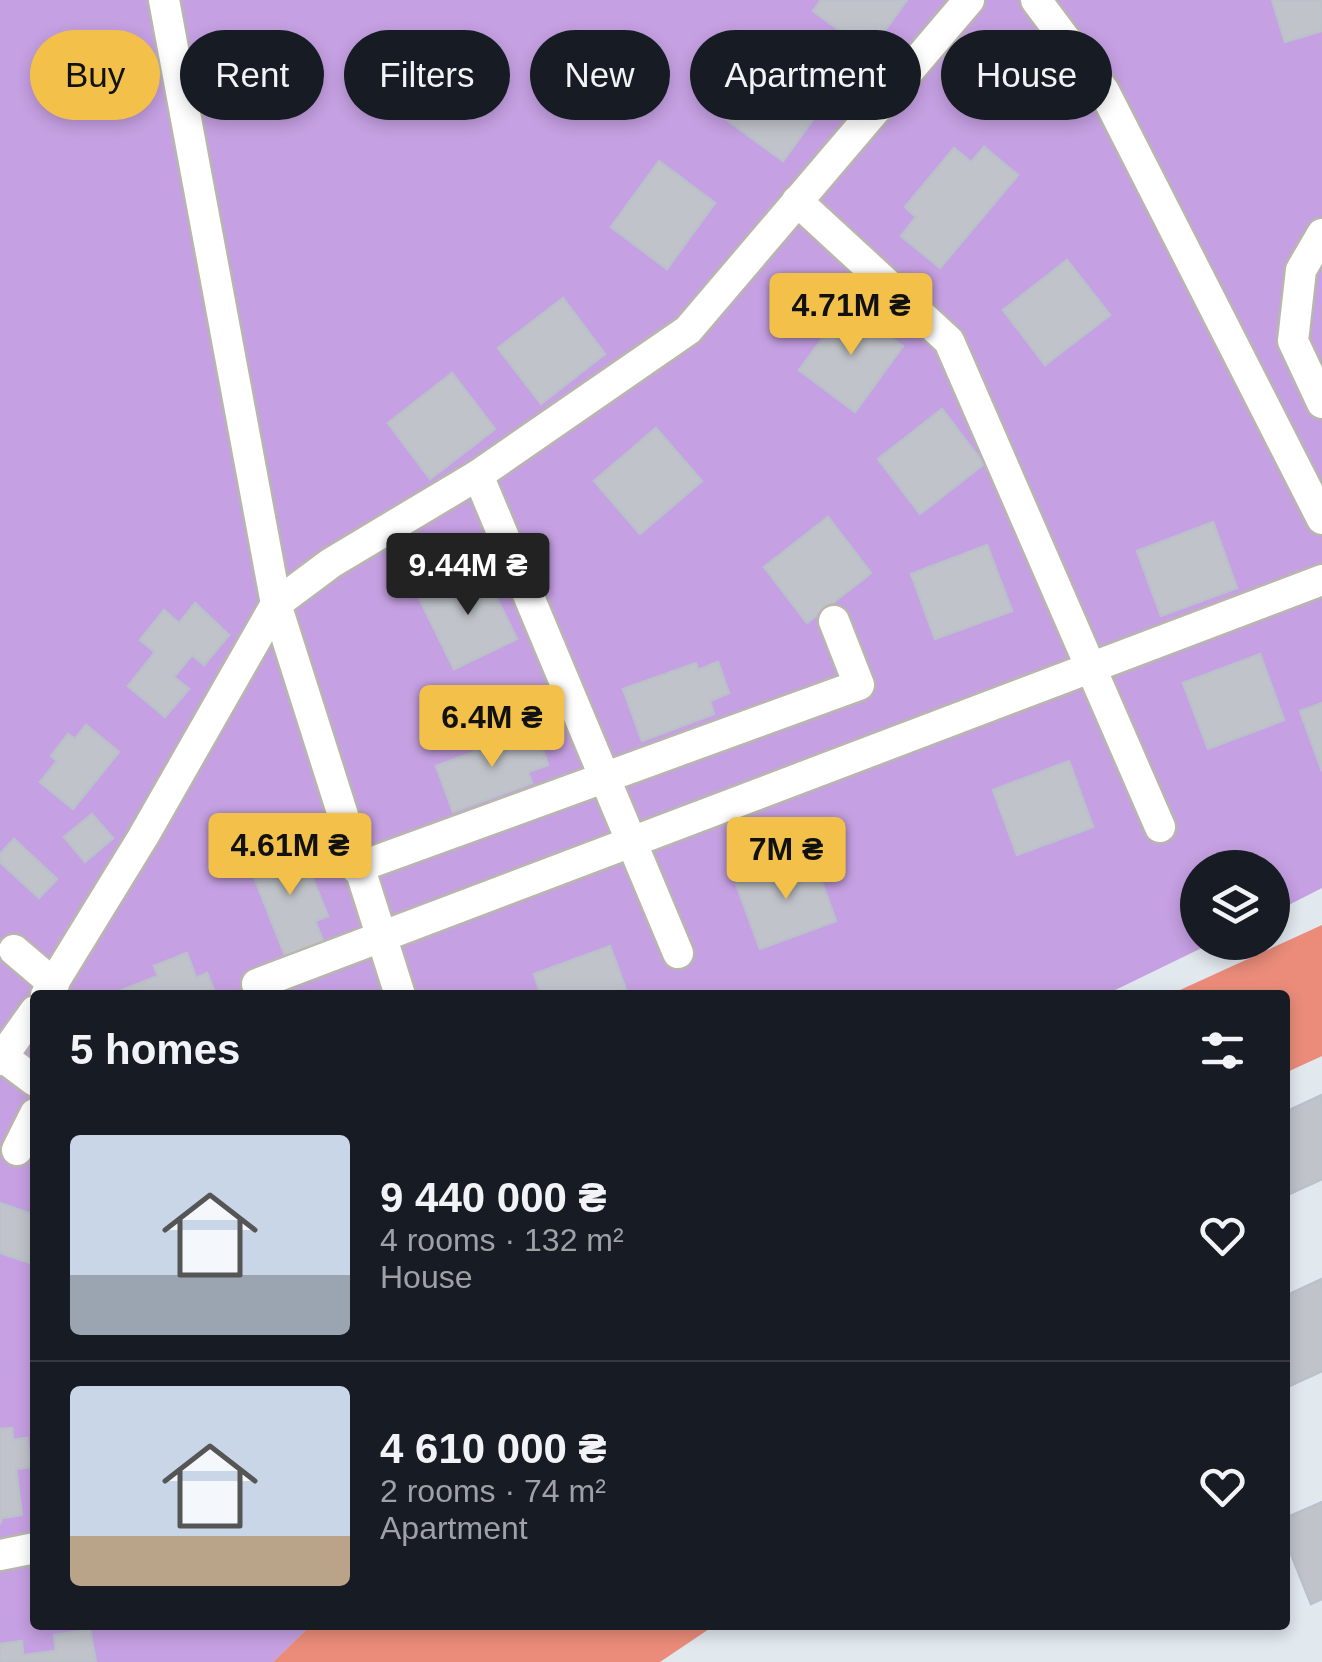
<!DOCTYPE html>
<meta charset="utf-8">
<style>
body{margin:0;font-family:Arial,sans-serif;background:#242831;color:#f1f3f6;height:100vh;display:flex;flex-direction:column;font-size:38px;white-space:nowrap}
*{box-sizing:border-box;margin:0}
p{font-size:32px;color:#9ea1a6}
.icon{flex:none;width:55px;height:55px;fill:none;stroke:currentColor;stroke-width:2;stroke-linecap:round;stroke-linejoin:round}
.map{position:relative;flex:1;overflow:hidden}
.details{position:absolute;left:30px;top:990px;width:1260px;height:640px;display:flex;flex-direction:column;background:#171b24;border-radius:10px;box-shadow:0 5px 15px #0003}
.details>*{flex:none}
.guide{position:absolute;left:30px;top:30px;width:1262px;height:90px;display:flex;gap:20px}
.controls{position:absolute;left:1180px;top:850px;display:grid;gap:20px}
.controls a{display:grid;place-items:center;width:110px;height:110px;border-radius:50%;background:#171b24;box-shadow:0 5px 15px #0003;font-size:50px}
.price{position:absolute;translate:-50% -85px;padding:0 22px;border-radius:10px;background:#f3c149;color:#111;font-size:32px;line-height:65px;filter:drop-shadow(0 2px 5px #0008)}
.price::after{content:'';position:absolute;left:50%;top:60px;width:30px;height:22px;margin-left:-15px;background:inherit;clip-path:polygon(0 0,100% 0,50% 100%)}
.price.current{background:#222;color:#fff}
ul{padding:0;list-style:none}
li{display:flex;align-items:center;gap:30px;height:250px;padding:0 40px}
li+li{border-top:2px solid #363941}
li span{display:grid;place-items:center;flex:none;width:280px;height:200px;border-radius:10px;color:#555}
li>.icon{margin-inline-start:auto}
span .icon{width:120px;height:120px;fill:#fffc;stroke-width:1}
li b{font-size:42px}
h2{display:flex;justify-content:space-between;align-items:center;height:120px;padding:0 40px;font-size:42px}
.pill{padding:0 35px;border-radius:45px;background:#171b24;box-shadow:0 5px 15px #0003;font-size:35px;line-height:90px}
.pill.current{background:#f3c149;color:#111}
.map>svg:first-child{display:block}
.green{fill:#c5a0e2}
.water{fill:#eb8c7a}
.building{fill:#c0c4ca;stroke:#bac1ca;stroke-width:2.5}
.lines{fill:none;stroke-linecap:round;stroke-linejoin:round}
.minor-casing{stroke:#b9b6ae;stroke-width:35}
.minor{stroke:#fff;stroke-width:30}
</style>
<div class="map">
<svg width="1322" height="1662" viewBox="0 0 1322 1662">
<rect width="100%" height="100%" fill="#e1e8ee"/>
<path class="green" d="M 0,0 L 1322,0 L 1322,888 L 1273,913 L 1272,868 L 1198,868 L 1198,942 L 1212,943 L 1105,995 L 35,995 L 35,1625 L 311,1625 L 273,1662 L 0,1662 Z"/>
<g class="water">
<path d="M 1322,925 L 1322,1056 L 1285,1073 L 1285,995 L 1169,995 Z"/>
<path d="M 311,1625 L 715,1625 L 660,1662 L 273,1662 Z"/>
</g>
<g class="building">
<path d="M 821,0 L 907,0 L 869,52 L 813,11 Z"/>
<path d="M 1272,0 L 1322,0 L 1322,31 L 1285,42 Z"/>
<path d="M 774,54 L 831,95 L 783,161 L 727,120 Z"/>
<path d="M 984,147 L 1018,175 L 940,268 L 901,236 L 916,217 L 905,207 L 954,148 L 971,162 Z"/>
<path d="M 659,161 L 715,203 L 667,269 L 611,227 Z"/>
<path d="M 1067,260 L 1110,315 L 1045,365 L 1003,310 Z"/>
<path d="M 563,298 L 605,354 L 541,404 L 498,348 Z"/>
<path d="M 847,305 L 903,346 L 855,412 L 799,370 Z"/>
<path d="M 452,373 L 495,429 L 430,479 L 388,423 Z"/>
<path d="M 942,409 L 984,464 L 920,514 L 878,459 Z"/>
<path d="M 656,428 L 702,481 L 640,534 L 594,481 Z"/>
<path d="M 828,517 L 871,573 L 807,623 L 764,567 Z"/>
<path d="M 1213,522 L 1237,588 L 1161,616 L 1137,551 Z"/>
<path d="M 987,545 L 1012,611 L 935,639 L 911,574 Z"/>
<path d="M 481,566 L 517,639 L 454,669 L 418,596 Z"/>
<path d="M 195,603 L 229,635 L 204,665 L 192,655 L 174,677 L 189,689 L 165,717 L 128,686 L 155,652 L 140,640 L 164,610 L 179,623 Z"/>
<path d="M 1260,654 L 1284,720 L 1208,749 L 1183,683 Z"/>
<path d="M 718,662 L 729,693 L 710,701 L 714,714 L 642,741 L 623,689 L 696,663 L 698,670 Z"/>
<path d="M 1322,703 L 1322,771 L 1300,711 Z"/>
<path d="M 86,725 L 119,752 L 73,809 L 40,782 L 57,761 L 51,756 L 68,734 L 75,739 Z"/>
<path d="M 536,729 L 548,765 L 528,772 L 532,783 L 453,812 L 436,766 Z"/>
<path d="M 1069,761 L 1093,827 L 1017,855 L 993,790 Z"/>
<path d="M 92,814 L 113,838 L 85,862 L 64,837 Z"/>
<path d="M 14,839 L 57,879 L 39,898 L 0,862 L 0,854 Z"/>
<path d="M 298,842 L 328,916 L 315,921 L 324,943 L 286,958 L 248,862 Z"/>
<path d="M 812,855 L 836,921 L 760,949 L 736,884 Z"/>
<path d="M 610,946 L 628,995 L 541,995 L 534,974 Z"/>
<path d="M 187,953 L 196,978 L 207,973 L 216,995 L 109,995 L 158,976 L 154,966 Z"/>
<path d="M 1322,1095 L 1322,1179 L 1285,1196 L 1285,1112 Z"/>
<path d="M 0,1203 L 35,1215 L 30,1263 L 0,1253 Z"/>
<path d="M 1322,1279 L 1322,1371 L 1285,1388 L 1285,1296 Z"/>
<path d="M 12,1428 L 13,1440 L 27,1438 L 30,1467 L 16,1469 L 22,1515 L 2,1518 L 0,1524 L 0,1429 Z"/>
<path d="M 1322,1502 L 1322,1599 L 1311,1604 L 1285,1539 L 1285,1518 Z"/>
<path d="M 90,1630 L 96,1662 L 0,1662 L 0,1644 L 22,1641 L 23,1655 L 56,1651 L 54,1635 Z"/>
</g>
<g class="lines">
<g class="minor-casing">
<g id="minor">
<path d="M 164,0 L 276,604 L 331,563 L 478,475 L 688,330 L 969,0"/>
<path d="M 1036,0 L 1104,91 L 1322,519"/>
<path d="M 797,201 L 949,341 L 1160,827"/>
<path d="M 1322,234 L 1301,270 L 1293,341 L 1322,403"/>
<path d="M 478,475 L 678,953"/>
<path d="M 356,868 L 859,685 L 834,621"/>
<path d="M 14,950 L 54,984"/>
<path d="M 257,984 L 1322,580"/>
<path d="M 46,995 L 143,837 L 276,604 L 400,995"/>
<path d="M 3,1057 L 35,1081"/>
<path d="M 0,1060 L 35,1011"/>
<path d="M 17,1150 L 35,1114"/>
<path d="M 0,1555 L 35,1548"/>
</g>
</g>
<use href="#minor" class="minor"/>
</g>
</svg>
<div class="controls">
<a><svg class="icon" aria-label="layers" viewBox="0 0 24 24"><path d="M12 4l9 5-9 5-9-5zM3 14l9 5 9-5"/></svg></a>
</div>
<b class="price" style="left:851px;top:358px">4.71M ₴</b>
<b class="price current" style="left:468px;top:618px">9.44M ₴</b>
<b class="price" style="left:492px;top:770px">6.4M ₴</b>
<b class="price" style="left:290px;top:898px">4.61M ₴</b>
<b class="price" style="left:786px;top:902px">7M ₴</b>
<div class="guide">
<a class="pill current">Buy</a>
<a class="pill">Rent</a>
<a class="pill">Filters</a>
<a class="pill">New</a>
<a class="pill">Apartment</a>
<a class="pill">House</a>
</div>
<section class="details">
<h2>5 homes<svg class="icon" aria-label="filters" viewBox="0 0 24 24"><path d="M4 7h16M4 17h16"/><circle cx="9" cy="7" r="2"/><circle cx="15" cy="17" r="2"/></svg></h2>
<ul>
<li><span style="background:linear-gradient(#c9d6e8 70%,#9aa5b1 0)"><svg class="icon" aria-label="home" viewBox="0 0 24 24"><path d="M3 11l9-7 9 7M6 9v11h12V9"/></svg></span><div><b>9 440 000 ₴</b><p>4 rooms · 132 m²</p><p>House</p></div><svg class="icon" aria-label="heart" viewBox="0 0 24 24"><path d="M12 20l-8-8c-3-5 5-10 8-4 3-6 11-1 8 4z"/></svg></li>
<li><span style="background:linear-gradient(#c9d6e8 75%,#b9a48a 0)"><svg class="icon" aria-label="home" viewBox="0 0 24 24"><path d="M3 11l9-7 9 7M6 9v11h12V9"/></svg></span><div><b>4 610 000 ₴</b><p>2 rooms · 74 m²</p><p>Apartment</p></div><svg class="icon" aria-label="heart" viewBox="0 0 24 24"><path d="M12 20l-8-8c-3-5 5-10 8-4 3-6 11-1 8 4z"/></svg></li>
</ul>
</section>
</div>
